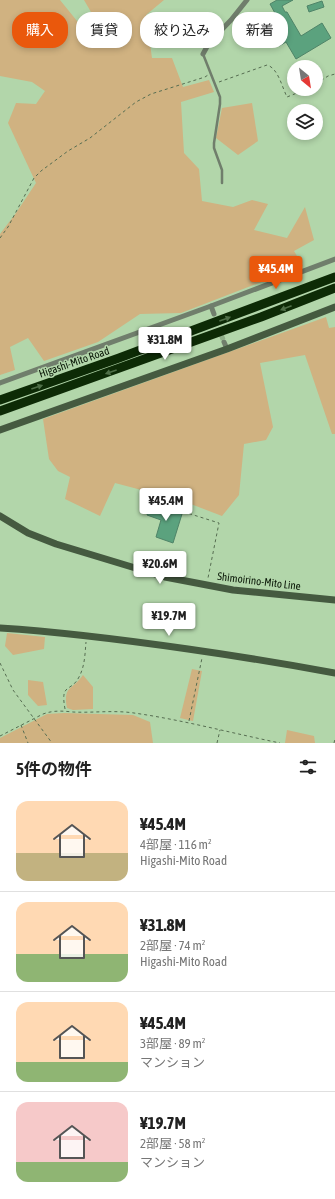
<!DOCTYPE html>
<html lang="ja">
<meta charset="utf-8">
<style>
body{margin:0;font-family:"Asap Condensed","Noto Sans JP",sans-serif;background:#f6f6f6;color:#222;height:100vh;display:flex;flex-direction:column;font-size:15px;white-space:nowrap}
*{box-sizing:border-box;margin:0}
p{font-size:13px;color:#767676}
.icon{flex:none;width:22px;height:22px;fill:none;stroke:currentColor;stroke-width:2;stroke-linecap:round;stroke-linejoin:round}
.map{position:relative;height:743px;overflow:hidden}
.details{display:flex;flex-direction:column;background:#fff;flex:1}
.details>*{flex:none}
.hud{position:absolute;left:12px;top:12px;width:311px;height:36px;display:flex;gap:8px}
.needle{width:26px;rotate:150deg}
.tools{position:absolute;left:287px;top:60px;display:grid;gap:8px}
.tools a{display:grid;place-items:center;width:36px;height:36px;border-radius:50%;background:#fff;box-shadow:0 2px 6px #0003;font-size:20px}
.price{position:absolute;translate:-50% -34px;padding:0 9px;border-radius:4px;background:#fff;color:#222;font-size:13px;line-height:26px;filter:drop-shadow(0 1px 2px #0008)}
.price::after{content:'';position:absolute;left:50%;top:24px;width:12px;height:9px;margin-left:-6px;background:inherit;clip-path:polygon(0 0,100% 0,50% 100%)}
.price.on{background:#ea580c;color:#fff}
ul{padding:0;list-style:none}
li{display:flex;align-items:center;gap:12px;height:100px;padding:0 16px}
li+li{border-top:1px solid #e0e0e0}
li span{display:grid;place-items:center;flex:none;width:112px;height:80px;border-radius:12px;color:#555}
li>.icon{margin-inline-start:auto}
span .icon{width:48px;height:48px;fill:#fffc;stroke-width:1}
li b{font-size:17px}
h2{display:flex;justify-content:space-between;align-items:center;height:48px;padding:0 16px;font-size:17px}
.tag{padding:0 14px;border-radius:16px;background:#fff;box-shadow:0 2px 6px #0003;font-size:14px;line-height:36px}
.tag.on{background:#ea580c;color:#fff}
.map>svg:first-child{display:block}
.green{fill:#d0b281}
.building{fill:#5ba27e;stroke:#4f8468}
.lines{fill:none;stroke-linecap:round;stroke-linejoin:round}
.street-tunnel{stroke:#90b089;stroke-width:5;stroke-dasharray:5 2.5;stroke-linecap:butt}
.path{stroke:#566d51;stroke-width:1;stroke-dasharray:3 3;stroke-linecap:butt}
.lane{stroke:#707e6c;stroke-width:2.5}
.street{stroke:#707e6c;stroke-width:5}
.secondary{stroke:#455a40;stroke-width:7}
.highway{stroke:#0d2b06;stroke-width:9}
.oneway{fill:#4f6f48}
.labels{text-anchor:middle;stroke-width:3;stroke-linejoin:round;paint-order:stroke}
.street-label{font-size:11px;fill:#0a1707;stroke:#b2d6aa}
</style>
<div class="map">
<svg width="335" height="743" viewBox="0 0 335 743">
<rect width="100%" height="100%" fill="#b2d6aa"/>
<g class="green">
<path d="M 0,0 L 60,0 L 90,37 L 102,31 L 84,0 L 164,0 L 146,15 L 152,58 L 172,58 L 183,87 L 209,80 L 214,92 L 181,102 L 184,153 L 199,169 L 202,201 L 233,207 L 252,200 L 268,204 L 254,230 L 287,238 L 305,207 L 314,240 L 294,251 L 303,266 L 181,313 L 140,314 L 98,342 L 44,361 L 28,338 L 10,347 L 15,370 L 0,375 L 0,234 L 16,213 L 36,183 L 8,123 L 16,103 L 36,104 L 45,91 L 32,82 L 0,76 Z"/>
<path d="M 252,103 L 258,141 L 238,155 L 216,138 L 222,108 Z"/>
<path d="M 326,317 L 329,328 L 335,327 L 335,434 L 332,434 L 305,355 L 260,363 L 273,427 L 266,440 L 244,444 L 239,495 L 222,516 L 183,501 L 115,483 L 100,516 L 65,499 L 70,477 L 58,471 L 49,459 L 43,419 Z"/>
<path d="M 7,633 L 45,637 L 44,649 L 13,655 L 5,646 Z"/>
<path d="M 192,669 L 202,671 L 193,721 L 180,718 Z"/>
<path d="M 83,675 L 93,687 L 93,709 L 73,710 L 67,708 C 63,685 72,691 83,675 Z"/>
<path d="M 28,680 L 43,682 L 47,705 L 38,706 L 28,695 Z"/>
<path d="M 64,713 L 133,715 L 150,722 L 153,743 L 0,743 L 0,738 L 47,714 Z"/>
<path d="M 287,730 L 314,736 L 315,743 L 285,743 Z"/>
</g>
<g class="building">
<path d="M 277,0 L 293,0 L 282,6 L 285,12 L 287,12 L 301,36 L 322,23 L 331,38 L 296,59 L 286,42 L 279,46 L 264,22 L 276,15 L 270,4 Z"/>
<path d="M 322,1 L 324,7 L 309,12 L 307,6 Z"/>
<path d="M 150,504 L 182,514 L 173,543 L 156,537 L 161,520 L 147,515 Z"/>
</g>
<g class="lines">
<path class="street-tunnel" d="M 216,321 L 224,342"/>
<g class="path">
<path d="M 219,82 L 267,65 C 278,68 282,87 287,97 L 307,89"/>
<path d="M 316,84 L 328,76 L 335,74"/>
<path d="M 0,238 L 8,227 L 34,178 L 41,171 L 68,151 L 90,138 L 136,102 L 151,94 L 205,77 L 208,75"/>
<path d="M 149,501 L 219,523 L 208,578"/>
<path d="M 0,663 L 13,690 L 52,743"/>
<path d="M 65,709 C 60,682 71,693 79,677 C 85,666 85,653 86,642"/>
<path d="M 189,721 L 202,658"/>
<path d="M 21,725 L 28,743"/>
<path d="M 0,736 L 43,714 C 54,710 63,711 73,712 C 93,713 114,710 134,713 C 183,720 231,733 280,743"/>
<path d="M 217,743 L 220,730"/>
<path d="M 334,743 L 335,739"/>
</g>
<path class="lane" d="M 203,54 L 220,97 L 220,104 L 214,143 L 214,148 L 222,170 L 222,183"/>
<g class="street">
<path d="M 203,54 L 209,43 L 231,20 L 247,0"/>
<path d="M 211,306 L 214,314"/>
<path d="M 224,342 L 227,349"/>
<path d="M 0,383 L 211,306 L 335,259"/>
</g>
<g class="secondary">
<path d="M 0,430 L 227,349 L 335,307"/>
<path d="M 0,516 L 28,533 L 56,544 L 165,577 L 233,590 L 335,600"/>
<path d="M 0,628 C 63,632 125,640 188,649 C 237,656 286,664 335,673"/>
</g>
<g class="highway">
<path d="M 0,400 L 119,358 L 335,277"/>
<path d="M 0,411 L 261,317 L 335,288"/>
</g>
</g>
<defs><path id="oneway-solid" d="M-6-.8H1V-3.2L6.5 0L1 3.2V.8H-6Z"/></defs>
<g class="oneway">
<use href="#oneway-solid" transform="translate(286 308) rotate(159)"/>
<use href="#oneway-solid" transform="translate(225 319) rotate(-20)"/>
<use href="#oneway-solid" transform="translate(111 372) rotate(161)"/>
<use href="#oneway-solid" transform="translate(37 387) rotate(-19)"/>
</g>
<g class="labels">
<g class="street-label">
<text transform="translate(74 362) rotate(-19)" y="4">Higashi-Mito Road</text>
<text transform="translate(259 581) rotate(7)" y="4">Shimoirino-Mito Line</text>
</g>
</g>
</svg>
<div class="tools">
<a><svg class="needle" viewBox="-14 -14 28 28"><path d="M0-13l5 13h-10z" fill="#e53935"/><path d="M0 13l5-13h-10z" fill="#767676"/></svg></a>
<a><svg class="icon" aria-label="layers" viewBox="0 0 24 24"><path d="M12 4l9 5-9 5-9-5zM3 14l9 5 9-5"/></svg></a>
</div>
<b class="price on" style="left:276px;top:290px">¥45.4M</b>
<b class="price" style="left:165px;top:361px">¥31.8M</b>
<b class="price" style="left:166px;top:522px">¥45.4M</b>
<b class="price" style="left:160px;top:585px">¥20.6M</b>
<b class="price" style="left:169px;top:637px">¥19.7M</b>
<div class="hud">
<a class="tag on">購入</a>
<a class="tag">賃貸</a>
<a class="tag">絞り込み</a>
<a class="tag">新着</a>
</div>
</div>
<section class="details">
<h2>5件の物件<svg class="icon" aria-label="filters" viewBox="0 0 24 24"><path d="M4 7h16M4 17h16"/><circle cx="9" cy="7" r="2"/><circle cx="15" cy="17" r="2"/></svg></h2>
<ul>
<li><span style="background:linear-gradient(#ffd9b3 65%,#c2b280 0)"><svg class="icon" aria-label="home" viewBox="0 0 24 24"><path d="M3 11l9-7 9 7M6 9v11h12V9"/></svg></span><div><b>¥45.4M</b><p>4部屋 · 116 m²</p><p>Higashi-Mito Road</p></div></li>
<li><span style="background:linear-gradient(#ffd9b3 65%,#8fb573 0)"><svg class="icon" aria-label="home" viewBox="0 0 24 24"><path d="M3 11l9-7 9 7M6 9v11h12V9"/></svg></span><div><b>¥31.8M</b><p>2部屋 · 74 m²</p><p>Higashi-Mito Road</p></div></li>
<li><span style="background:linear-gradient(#ffd9b3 75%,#8fb573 0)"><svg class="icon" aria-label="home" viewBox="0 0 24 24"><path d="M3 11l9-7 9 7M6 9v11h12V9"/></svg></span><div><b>¥45.4M</b><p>3部屋 · 89 m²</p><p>マンション</p></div></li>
<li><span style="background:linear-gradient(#f6c9c9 75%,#8fb573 0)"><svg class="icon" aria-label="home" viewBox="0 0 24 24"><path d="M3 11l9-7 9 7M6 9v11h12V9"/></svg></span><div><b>¥19.7M</b><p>2部屋 · 58 m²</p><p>マンション</p></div></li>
</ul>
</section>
